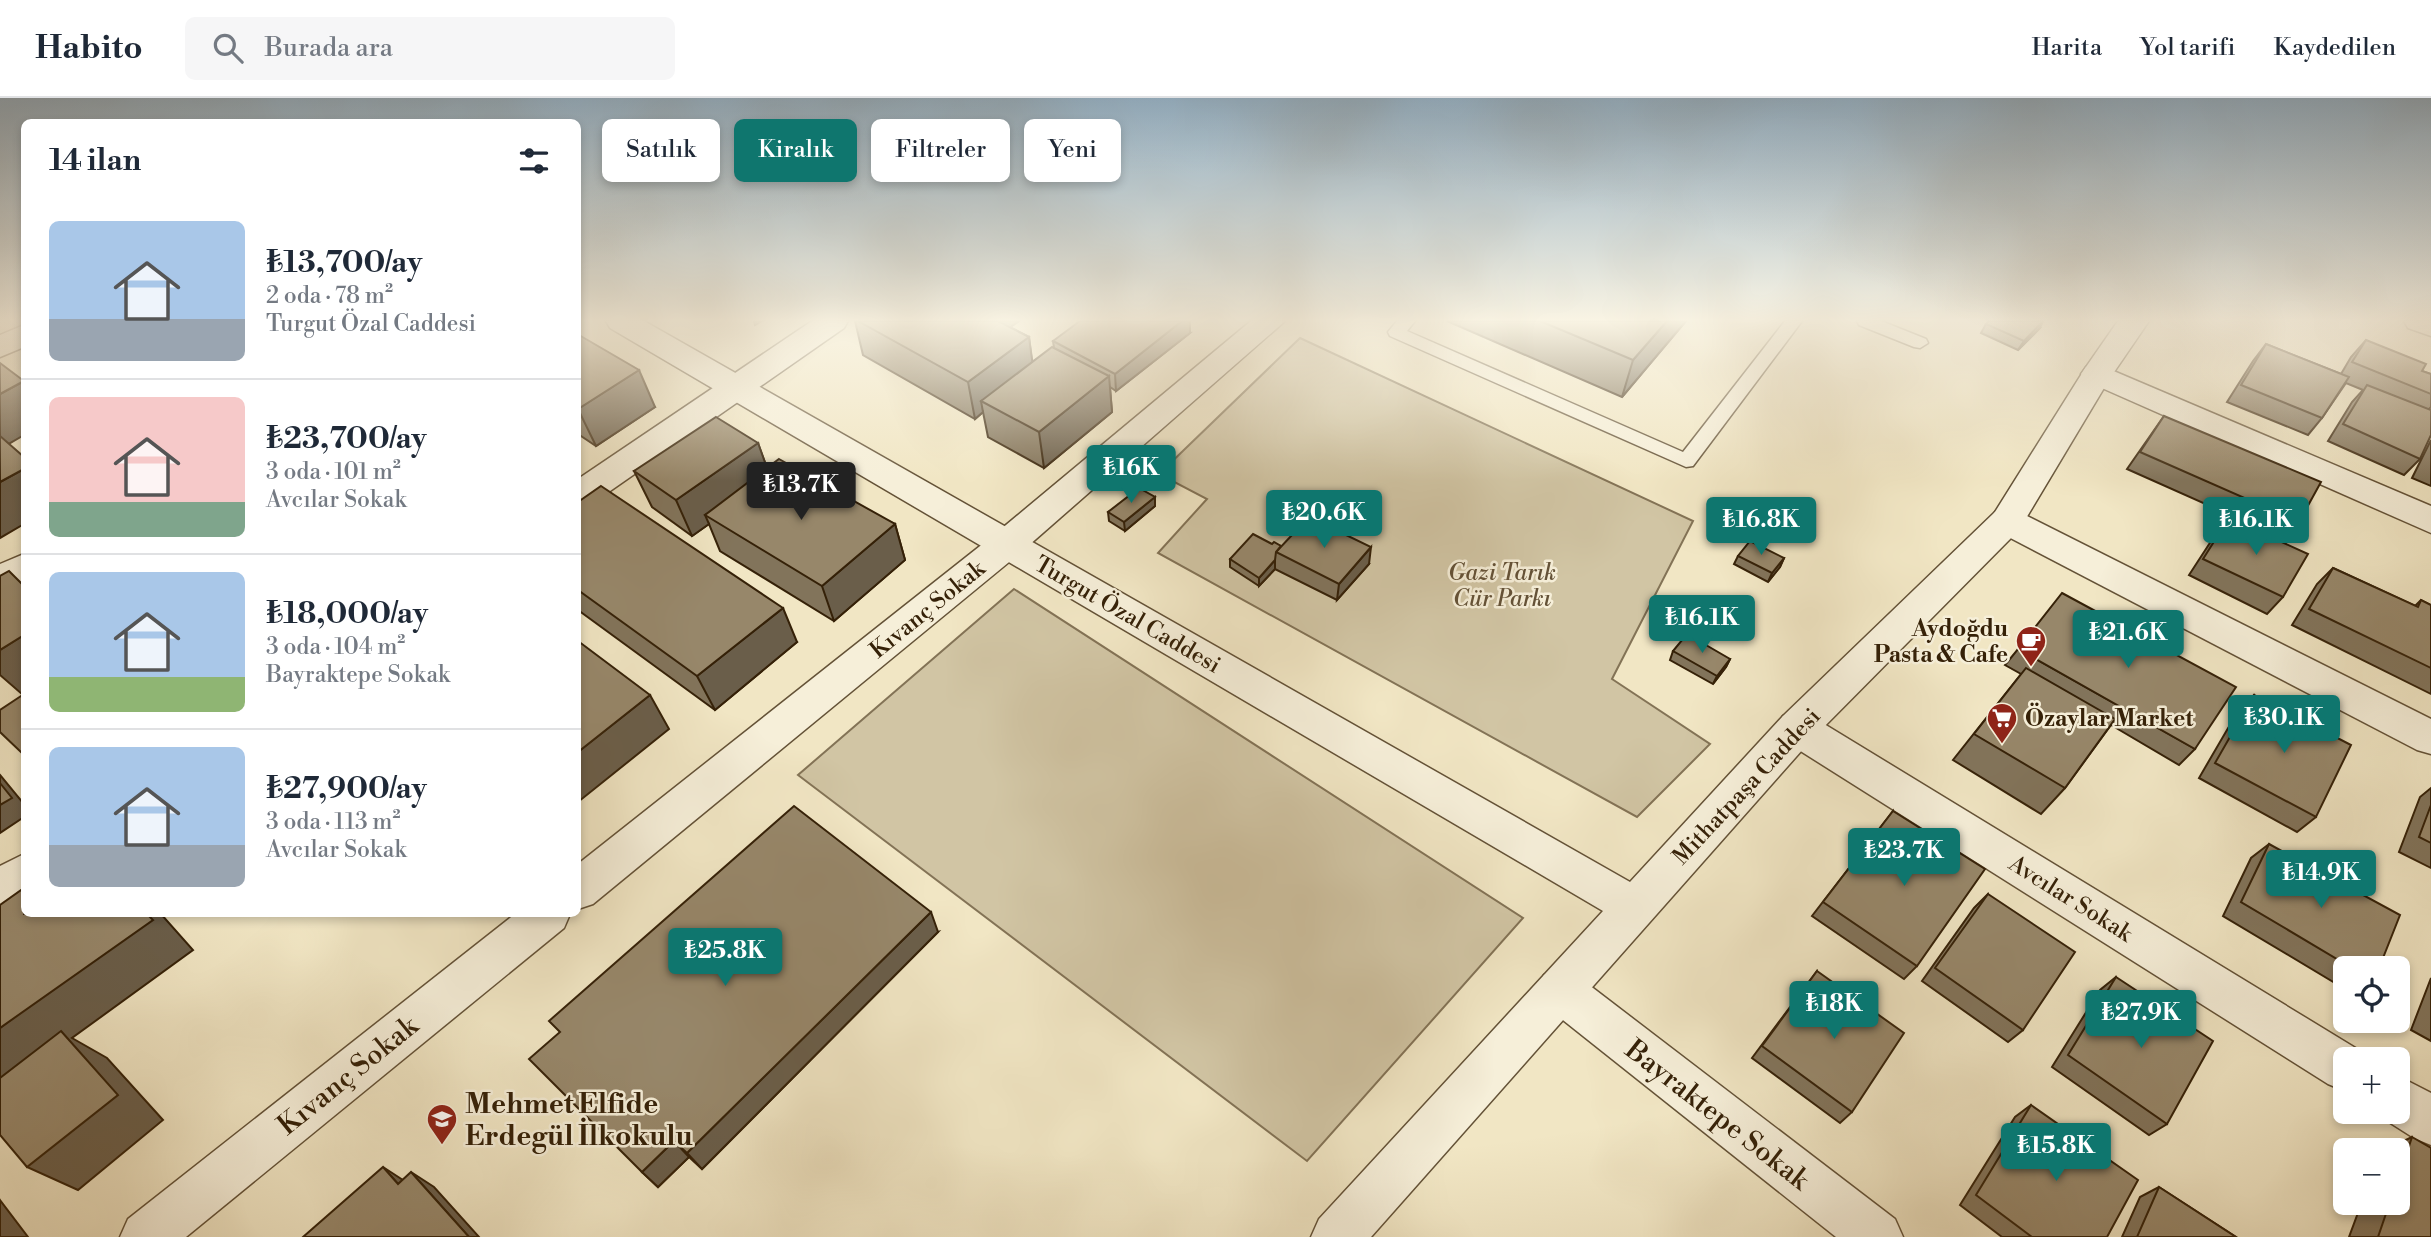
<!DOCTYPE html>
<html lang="tr">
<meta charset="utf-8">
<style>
body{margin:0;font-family:"Libre Bodoni",serif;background:#f6f6f7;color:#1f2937;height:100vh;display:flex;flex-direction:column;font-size:26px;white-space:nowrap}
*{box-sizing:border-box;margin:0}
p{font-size:23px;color:#747a83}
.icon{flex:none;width:38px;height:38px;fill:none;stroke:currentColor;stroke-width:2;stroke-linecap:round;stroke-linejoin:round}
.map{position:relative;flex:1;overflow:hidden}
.sheet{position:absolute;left:21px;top:21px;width:560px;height:798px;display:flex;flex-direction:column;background:#fff;border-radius:10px;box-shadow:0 4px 10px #0003}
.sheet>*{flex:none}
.top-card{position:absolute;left:602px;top:21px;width:665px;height:63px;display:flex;gap:14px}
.fabs{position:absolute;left:2333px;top:858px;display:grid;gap:14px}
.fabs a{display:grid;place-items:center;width:77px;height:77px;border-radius:10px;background:#fff;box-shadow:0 4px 10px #0003;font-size:35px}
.price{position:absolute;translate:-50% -60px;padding:0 16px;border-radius:7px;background:#0f766e;color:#fff;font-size:23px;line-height:46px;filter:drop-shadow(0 2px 4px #0008)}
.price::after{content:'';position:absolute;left:50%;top:42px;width:21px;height:16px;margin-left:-10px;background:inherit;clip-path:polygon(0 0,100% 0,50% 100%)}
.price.selected{background:#222;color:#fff}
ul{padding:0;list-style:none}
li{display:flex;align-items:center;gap:21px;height:175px;padding:0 28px}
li+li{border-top:2px solid #e0e1e3}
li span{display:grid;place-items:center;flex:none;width:196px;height:140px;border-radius:10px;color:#555}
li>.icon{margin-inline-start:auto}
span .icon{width:84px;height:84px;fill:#fffc;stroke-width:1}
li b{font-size:30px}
h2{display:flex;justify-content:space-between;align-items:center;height:84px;padding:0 28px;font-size:30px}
.pill{padding:0 24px;border-radius:10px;background:#fff;box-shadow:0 4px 10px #0003;font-size:24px;line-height:63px}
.pill.selected{background:#0f766e;color:#fff}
header{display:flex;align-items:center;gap:42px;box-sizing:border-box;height:98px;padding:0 35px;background:#fff;border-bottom:2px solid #e0e1e3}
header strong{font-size:33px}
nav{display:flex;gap:38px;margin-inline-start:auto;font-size:24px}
.search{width:490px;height:63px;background:#f6f6f7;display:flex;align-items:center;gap:18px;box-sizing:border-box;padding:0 24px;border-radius:10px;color:#747a83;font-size:26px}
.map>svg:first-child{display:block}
.green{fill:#d1c5a4;stroke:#837356;stroke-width:2}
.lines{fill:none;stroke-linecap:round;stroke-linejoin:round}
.service-casing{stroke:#645237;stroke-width:3}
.minor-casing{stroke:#645237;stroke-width:3}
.tertiary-casing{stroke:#645237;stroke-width:3}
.service{fill:#f6efd9;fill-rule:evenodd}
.minor{fill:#f6efd9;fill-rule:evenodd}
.tertiary{fill:#f6efd9;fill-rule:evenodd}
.wall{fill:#82745b;stroke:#352108;stroke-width:2}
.shaded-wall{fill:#6a5e4a;stroke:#352108;stroke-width:2}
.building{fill:#97876a;stroke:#352108;stroke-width:2}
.labels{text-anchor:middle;stroke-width:5;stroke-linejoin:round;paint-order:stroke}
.park-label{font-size:23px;font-style:italic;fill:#645237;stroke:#f6efd9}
.street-label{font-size:23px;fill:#352108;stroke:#f6efd9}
.poi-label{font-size:23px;font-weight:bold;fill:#352108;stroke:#f6efd9;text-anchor:end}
.near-street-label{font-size:28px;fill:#352108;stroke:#f6efd9}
.near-poi-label{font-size:28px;font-weight:bold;fill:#352108;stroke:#f6efd9;text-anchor:start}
</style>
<header>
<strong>Habito</strong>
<div class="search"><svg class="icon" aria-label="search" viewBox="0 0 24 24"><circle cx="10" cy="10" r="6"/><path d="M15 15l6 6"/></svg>Burada ara</div>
<nav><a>Harita</a><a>Yol tarifi</a><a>Kaydedilen</a></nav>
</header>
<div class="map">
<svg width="2431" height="1139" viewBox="0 0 2431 1139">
<rect width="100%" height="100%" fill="#f1e6c4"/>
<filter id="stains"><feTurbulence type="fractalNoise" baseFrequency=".00286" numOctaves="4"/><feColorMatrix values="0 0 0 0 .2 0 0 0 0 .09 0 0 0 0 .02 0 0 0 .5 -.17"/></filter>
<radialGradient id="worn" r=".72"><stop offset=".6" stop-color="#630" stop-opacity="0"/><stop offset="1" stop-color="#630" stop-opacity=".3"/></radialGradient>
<g class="green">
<path d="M 1300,240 L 1693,423 L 1612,581 L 1710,646 L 1637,719 L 1158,455 L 1207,401 L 1159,376 Z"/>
<path d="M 1014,491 L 1523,820 L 1307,1063 L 798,677 Z"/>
</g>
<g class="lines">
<g class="service-casing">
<g id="service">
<path d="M 1397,223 L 1415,223 L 1407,233 L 1683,354 L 1785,223 L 1802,223 L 1693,368 L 1686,369 L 1390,238 L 1388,234 Z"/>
<path d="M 1857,223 L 1881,223 L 1926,241 L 1928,245 L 1920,250 L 1914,249 L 1859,227 Z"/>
</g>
</g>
<g class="minor-casing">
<g id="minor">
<path d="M 812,223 L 848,223 L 844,230 L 590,407 L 578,410 L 578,381 Z"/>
<path d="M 1251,223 L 1285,223 L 1020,455 L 593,806 L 578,811 L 578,766 L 994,437 Z"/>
<path d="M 2404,223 L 2431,223 L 2431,238 L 2408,230 Z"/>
<path d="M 24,227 L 24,249 L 0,259 L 0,237 Z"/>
<path d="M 2097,266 L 2431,408 L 2431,435 L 2086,283 L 2081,276 L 2086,269 Z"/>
<path d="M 2007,410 L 2019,414 L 2431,621 L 2431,656 L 2417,652 L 1995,432 L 1989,423 L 1995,414 Z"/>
<path d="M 24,456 L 24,486 L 0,497 L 0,466 Z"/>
<path d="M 1797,614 L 1811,618 L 2362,954 L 2365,961 L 2345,961 L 2345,993 L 2328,986 L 1783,642 L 1777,630 L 1783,618 Z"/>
<path d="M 24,756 L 24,799 L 0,811 L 0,768 Z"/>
<path d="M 515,816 L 570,816 L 564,830 L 186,1139 L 120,1139 L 128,1121 Z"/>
<path d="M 1560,871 L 1576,877 L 1895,1121 L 1903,1139 L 1836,1139 L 1544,907 L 1537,892 L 1544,877 Z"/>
<path d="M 2398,978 L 2431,995 L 2431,1047 L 2414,1040 L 2381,1019 L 2379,1013 L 2398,1013 Z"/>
</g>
</g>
<g class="tertiary-casing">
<path id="tertiary" d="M 606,223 L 644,223 L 1630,784 L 1783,618 L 1995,414 L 2086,269 L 2118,223 L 2149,223 L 2110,280 L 2019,432 L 1811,642 L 1371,1139 L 1311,1139 L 1319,1121 L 1603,813 L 610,230 Z"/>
</g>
<use href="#service" class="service"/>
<use href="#minor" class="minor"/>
<use href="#tertiary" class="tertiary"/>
</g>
<g class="wall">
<path d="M 855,223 L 1019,223 L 1010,229 L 1029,239 L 1032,264 L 1054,250 L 1053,243 L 1190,235 L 1116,293 L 1110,289 L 1112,314 L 1044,370 L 988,339 L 983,314 L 975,321 L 863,257 Z"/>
<path d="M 1447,223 L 1686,223 L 1622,299 Z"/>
<path d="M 1986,226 L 2040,230 L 2018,252 L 1981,235 Z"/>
<path d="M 578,238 L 655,309 L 596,348 L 578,336 Z"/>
<path d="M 2366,242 L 2422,273 L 2431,276 L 2431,309 L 2429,311 L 2420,361 L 2404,377 L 2328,343 L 2352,304 L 2363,292 L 2346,285 L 2322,320 L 2308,337 L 2227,304 L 2253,263 L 2266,246 L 2341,276 L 2351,259 Z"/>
<path d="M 2164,318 L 2299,424 L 2284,441 L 2127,371 Z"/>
<path d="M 2431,342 L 2431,388 L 2412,380 Z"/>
<path d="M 758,345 L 767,370 L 895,426 L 905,462 L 834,523 L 720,453 L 709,426 L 692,438 L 652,409 L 634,373 Z"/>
<path d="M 1155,399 L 1155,408 L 1125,433 L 1109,423 L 1108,414 Z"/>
<path d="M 578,404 L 797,544 L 715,612 L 578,512 Z"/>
<path d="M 2229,420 L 2283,499 L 2267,516 L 2189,477 L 2215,437 Z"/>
<path d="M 1272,446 L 1281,448 L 1369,466 L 1337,502 L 1275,471 L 1259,488 L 1230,469 L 1230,461 Z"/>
<path d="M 1738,458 L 1784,460 L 1780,469 L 1768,484 L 1734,466 Z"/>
<path d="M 2333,470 L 2415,508 L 2421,502 L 2431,507 L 2431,596 L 2292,527 L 2317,486 Z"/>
<path d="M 2018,551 L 2195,651 L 2179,667 L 2111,627 L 2065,690 L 2041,716 L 1953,662 L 2021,576 L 2005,567 Z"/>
<path d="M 1673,553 L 1730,561 L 1726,569 L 1713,586 L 1670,562 Z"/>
<path d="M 2254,597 L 2316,719 L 2297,734 L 2199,680 L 2238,613 Z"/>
<path d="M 2431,690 L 2431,770 L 2399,754 L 2420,699 Z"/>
<path d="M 1893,713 L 1917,868 L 1904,881 L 1812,818 Z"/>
<path d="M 2269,746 L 2379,870 L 2345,870 L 2345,891 L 2223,818 L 2251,760 Z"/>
<path d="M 1988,796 L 2023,932 L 2008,944 L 1922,883 L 1974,810 Z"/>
<path d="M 938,834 L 702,1071 L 689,1059 L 658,1089 L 642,1074 L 560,934 Z"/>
<path d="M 1817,873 L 1852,1014 L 1840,1025 L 1752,960 Z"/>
<path d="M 2116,879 L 2167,1026 L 2149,1037 L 2052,969 L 2100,892 Z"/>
<path d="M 2431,880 L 2431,943 L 2411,932 Z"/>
<path d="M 2031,1007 L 2107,1139 L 2002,1139 L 1960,1107 L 2015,1019 Z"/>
<path d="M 2412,1039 L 2431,1139 L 2349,1139 L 2362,1104 L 2398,1104 L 2398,1052 L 2385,1052 Z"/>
<path d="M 2159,1089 L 2236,1139 L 2122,1139 L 2140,1099 Z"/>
</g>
<g class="shaded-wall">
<path d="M 754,223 L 762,223 L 755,227 Z"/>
<path d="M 992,223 L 1019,223 L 989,244 Z"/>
<path d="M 1182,223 L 1190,223 L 1190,235 L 1116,293 L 1115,276 Z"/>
<path d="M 1667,223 L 1686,223 L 1622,299 L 1633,262 Z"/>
<path d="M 2043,223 L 2040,230 L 2018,252 L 2024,243 Z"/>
<path d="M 1029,239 L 1034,276 L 981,303 L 983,314 L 975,321 L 968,284 Z"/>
<path d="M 639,272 L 655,309 L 596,348 L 578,311 Z"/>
<path d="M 1109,278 L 1112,314 L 1044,370 L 1039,334 Z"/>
<path d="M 24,283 L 24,337 L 0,351 L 0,296 Z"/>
<path d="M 758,345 L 771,381 L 705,417 L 709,426 L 692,438 L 676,402 Z"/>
<path d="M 24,371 L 24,426 L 0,440 L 0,384 Z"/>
<path d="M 1155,399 L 1155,408 L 1125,433 L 1124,424 Z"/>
<path d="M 895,426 L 905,462 L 834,523 L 822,488 Z"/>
<path d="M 1371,449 L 1369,466 L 1337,502 L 1339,486 Z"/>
<path d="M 1784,460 L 1780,469 L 1768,484 L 1772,475 Z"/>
<path d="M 1275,462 L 1275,471 L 1259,488 L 1259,480 Z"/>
<path d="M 783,510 L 797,544 L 715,612 L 697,578 Z"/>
<path d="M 24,537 L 24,596 L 23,597 L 0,577 L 0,552 Z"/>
<path d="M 1730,561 L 1726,569 L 1713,586 L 1717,578 Z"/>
<path d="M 650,597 L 669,631 L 578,704 L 578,654 Z"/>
<path d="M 0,677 L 24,706 L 24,719 L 0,735 Z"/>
<path d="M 931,814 L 938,834 L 702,1071 L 687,1055 Z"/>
<path d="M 147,816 L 161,816 L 193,852 L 72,940 L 107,960 L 163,1022 L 78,1092 L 27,1069 L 0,992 L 0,930 Z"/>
<path d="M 674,1043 L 689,1059 L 658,1089 L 642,1074 Z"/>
<path d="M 383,1069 L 406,1084 L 398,1086 Z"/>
<path d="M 411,1074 L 434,1089 L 479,1139 L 469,1139 Z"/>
<path d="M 0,1102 L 28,1139 L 0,1139 Z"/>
</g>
<g class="building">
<path d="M 858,223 L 998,223 L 1029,239 L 968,284 Z"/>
<path d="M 1080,223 L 1182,223 L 1115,276 L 1053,243 Z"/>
<path d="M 1540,223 L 1667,223 L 1633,262 Z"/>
<path d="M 1989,223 L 2043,223 L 2024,243 L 1986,226 Z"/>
<path d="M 579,237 L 639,272 L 578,311 L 578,238 Z"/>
<path d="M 2366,242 L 2426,266 L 2422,273 L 2431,276 L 2431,296 L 2352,264 Z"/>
<path d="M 2266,246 L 2349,279 L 2322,320 L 2241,287 Z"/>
<path d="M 1052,249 L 1109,278 L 1039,334 L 981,303 Z"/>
<path d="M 0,265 L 24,283 L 0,296 Z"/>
<path d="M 2367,287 L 2431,312 L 2431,337 L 2420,361 L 2343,326 Z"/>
<path d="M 2164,318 L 2321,384 L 2299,424 L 2140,354 Z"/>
<path d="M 716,319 L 758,345 L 676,402 L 634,373 Z"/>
<path d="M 0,338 L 24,359 L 24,371 L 0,384 Z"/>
<path d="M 779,361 L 895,426 L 822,488 L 705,417 Z"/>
<path d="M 601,388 L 783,510 L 697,578 L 578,492 L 578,404 Z"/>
<path d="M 1139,390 L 1155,399 L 1124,424 L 1108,414 Z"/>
<path d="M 1309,419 L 1371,449 L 1339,486 L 1276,454 Z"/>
<path d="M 2229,420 L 2308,456 L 2283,499 L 2203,461 Z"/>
<path d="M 1253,436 L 1272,446 L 1274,444 L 1281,448 L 1276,454 L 1275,462 L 1259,480 L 1230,461 Z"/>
<path d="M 1750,443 L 1784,460 L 1772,475 L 1738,458 Z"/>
<path d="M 2333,470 L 2418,509 L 2421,502 L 2431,507 L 2431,570 L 2309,511 Z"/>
<path d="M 9,473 L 24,488 L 24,537 L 0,552 L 0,478 Z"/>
<path d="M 2062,495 L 2236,589 L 2195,651 L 2018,551 Z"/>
<path d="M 1687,536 L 1730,561 L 1717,578 L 1673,553 Z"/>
<path d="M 578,543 L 650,597 L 578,654 Z"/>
<path d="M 2026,570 L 2115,621 L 2065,690 L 1974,636 Z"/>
<path d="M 24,596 L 24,657 L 0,634 L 0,612 Z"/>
<path d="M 2254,597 L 2351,647 L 2316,719 L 2215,665 Z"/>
<path d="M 0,685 L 12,700 L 0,707 Z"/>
<path d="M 2431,707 L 2431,745 L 2419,739 Z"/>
<path d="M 794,708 L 931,814 L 687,1055 L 674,1043 L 642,1074 L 529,961 L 560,934 L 549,923 Z"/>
<path d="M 1893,713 L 1985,771 L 1917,868 L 1823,804 Z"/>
<path d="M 2269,746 L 2400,817 L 2379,870 L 2352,870 L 2241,804 Z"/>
<path d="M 24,790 L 24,816 L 147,816 L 153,822 L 0,930 L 0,807 Z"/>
<path d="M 1988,796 L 2075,854 L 2023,932 L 1935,870 Z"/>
<path d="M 1817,873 L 1904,935 L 1852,1014 L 1762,948 Z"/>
<path d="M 2116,879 L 2213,943 L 2167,1026 L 2068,957 Z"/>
<path d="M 61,933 L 118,997 L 27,1069 L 0,1037 L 0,980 Z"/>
<path d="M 2031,1007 L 2138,1082 L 2107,1139 L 2032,1139 L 1976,1097 Z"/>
<path d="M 2412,1039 L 2431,1050 L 2431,1139 L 2378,1139 L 2390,1104 L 2398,1104 L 2398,1082 Z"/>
<path d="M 383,1069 L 398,1086 L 411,1074 L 469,1139 L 303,1139 Z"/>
<path d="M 2159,1089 L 2236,1139 L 2137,1139 Z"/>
</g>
<linearGradient id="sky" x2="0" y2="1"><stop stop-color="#92adc0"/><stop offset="0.58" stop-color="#f9f4e4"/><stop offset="1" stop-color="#f9f4e4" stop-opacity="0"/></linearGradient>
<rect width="2431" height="383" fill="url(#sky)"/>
<defs>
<g id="cafe-pin" transform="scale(1.575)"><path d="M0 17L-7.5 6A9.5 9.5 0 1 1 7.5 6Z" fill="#8f2418" stroke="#f6efd9"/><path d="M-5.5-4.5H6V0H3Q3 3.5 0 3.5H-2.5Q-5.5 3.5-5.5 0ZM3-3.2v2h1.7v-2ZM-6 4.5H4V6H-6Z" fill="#fff"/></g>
<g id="supermarket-pin" transform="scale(1.575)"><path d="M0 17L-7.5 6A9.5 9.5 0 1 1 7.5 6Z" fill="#8f2418" stroke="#f6efd9"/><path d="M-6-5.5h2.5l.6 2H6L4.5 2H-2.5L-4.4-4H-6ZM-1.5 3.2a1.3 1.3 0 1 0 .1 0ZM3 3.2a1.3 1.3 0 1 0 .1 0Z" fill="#fff"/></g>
<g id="school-pin" transform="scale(1.575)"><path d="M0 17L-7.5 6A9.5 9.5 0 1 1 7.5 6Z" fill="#8f2418" stroke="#f6efd9"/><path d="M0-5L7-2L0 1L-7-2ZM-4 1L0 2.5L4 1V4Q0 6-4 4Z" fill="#fff"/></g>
</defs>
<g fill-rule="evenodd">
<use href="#cafe-pin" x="2031" y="543"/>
<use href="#supermarket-pin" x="2002" y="620"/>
<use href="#school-pin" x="442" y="1021"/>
</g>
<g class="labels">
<g class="park-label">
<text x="1502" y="482">Gazi Tarık<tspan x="1502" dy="26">Cür Parkı</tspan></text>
</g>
<g class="street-label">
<text transform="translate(927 511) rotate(-39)" y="8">Kıvanç Sokak</text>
<text transform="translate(1128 516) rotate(30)" y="8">Turgut Özal Caddesi</text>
<text transform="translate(1746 688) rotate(-47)" y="8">Mithatpaşa Caddesi</text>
<text transform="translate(2071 800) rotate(32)" y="8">Avcılar Sokak</text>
</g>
<g class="poi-label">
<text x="2008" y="538">Aydoğdu<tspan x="2008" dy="26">Pasta &amp; Cafe</tspan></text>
<text x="2025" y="628" text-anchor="start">Özaylar Market</text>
</g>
<g class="near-street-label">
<text transform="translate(347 977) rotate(-39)" y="10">Kıvanç Sokak</text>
<text transform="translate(1718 1016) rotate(38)" y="10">Bayraktepe Sokak</text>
</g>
<g class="near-poi-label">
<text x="465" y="1015">Mehmet Elfide<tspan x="465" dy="32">Erdegül İlkokulu</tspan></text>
</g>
</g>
<rect width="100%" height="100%" filter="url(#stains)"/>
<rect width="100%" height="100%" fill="url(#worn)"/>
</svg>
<div class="fabs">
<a><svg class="icon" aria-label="locate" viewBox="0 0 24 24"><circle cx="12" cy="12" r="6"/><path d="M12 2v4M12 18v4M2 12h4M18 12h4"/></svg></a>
<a>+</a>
<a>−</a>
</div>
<b class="price" style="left:1131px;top:407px">₺16K</b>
<b class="price selected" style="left:801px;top:424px">₺13.7K</b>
<b class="price" style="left:1324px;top:452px">₺20.6K</b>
<b class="price" style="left:1761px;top:459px">₺16.8K</b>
<b class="price" style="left:2256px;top:459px">₺16.1K</b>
<b class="price" style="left:1702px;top:557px">₺16.1K</b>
<b class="price" style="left:2128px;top:572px">₺21.6K</b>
<b class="price" style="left:2284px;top:657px">₺30.1K</b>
<b class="price" style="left:1904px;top:790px">₺23.7K</b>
<b class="price" style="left:2321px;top:812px">₺14.9K</b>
<b class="price" style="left:725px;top:890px">₺25.8K</b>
<b class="price" style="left:1834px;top:943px">₺18K</b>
<b class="price" style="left:2141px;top:952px">₺27.9K</b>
<b class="price" style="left:2056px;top:1085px">₺15.8K</b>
<div class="top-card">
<a class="pill">Satılık</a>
<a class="pill selected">Kiralık</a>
<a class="pill">Filtreler</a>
<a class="pill">Yeni</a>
</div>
<section class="sheet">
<h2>14 ilan<svg class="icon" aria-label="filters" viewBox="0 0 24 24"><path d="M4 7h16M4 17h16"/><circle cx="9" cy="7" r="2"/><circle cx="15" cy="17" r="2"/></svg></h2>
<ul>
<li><span style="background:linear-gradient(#a9c7e8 70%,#9aa5b1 0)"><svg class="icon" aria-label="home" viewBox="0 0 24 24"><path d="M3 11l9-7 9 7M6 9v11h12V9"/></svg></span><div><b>₺13,700/ay</b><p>2 oda · 78 m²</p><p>Turgut Özal Caddesi</p></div></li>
<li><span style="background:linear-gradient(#f6c9c9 75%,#7fa58c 0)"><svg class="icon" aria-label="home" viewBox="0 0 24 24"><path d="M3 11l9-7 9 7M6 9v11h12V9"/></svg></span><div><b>₺23,700/ay</b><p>3 oda · 101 m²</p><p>Avcılar Sokak</p></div></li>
<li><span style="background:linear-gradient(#a9c7e8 75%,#8fb573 0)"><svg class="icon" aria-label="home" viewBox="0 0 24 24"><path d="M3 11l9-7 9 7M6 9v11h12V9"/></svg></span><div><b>₺18,000/ay</b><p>3 oda · 104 m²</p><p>Bayraktepe Sokak</p></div></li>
<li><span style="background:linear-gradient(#a9c7e8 70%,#9aa5b1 0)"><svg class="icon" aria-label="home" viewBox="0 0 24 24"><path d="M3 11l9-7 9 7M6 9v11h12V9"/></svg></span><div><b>₺27,900/ay</b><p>3 oda · 113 m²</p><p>Avcılar Sokak</p></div></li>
</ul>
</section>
</div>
